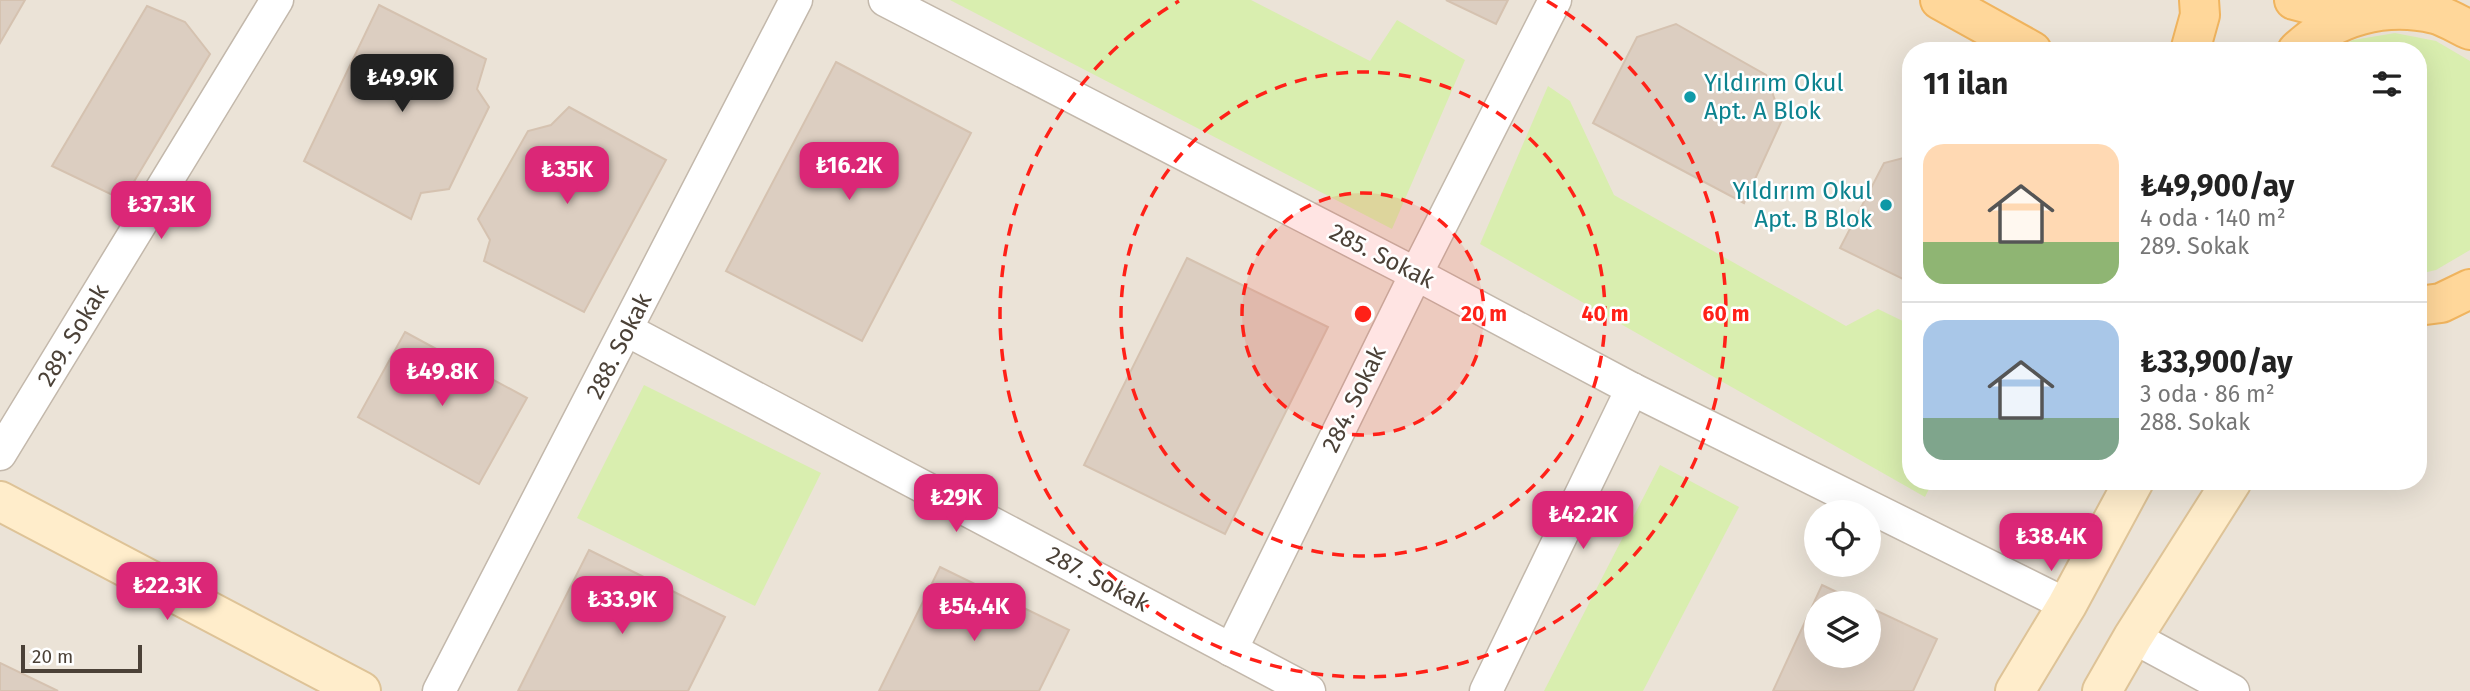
<!DOCTYPE html>
<html lang="tr">
<meta charset="utf-8">
<style>
body{margin:0;font-family:"Fira Sans",sans-serif;background:#f6f6f6;color:#222;height:100vh;display:flex;flex-direction:column;font-size:26px;white-space:nowrap}
*{box-sizing:border-box;margin:0}
p{font-size:23px;color:#767676}
.icon{flex:none;width:38px;height:38px;fill:none;stroke:currentColor;stroke-width:2;stroke-linecap:round;stroke-linejoin:round}
.map{position:relative;flex:1;overflow:hidden}
.drawer{position:absolute;left:1902px;top:42px;width:525px;height:448px;display:flex;flex-direction:column;background:#fff;border-radius:28px;box-shadow:0 7px 28px #0002}
.drawer>*{flex:none}
.controls{position:absolute;left:1804px;top:500px;display:grid;gap:14px}
.controls a{display:grid;place-items:center;width:77px;height:77px;border-radius:50%;background:#fff;box-shadow:0 7px 28px #0002;font-size:35px}
.scale{position:absolute;left:21px;bottom:18px;width:121px;box-sizing:border-box;padding-left:7px;border:4px solid #4b4137;border-top:0;font-size:19px;line-height:24px;white-space:nowrap;color:#4b4137;-webkit-text-stroke:5px #fff;paint-order:stroke}
.price{position:absolute;translate:-50% -60px;padding:0 16px;border-radius:14px;background:#db2777;color:#fff;font-size:23px;line-height:46px;filter:drop-shadow(0 2px 4px #0008)}
.price::after{content:'';position:absolute;left:50%;top:42px;width:21px;height:16px;margin-left:-10px;background:inherit;clip-path:polygon(0 0,100% 0,50% 100%)}
.price.on{background:#222;color:#fff}
ul{padding:0;list-style:none}
li{display:flex;align-items:center;gap:21px;height:175px;padding:0 21px}
li+li{border-top:2px solid #e0e0e0}
li span{display:grid;place-items:center;flex:none;width:196px;height:140px;border-radius:21px;color:#555}
li>.icon{margin-inline-start:auto}
span .icon{width:84px;height:84px;fill:#fffc;stroke-width:1}
li b{font-size:30px}
h2{display:flex;justify-content:space-between;align-items:center;height:84px;padding:0 21px;font-size:30px}
.map>svg:first-child{display:block}
.residential{fill:#ebe3d7;fill-rule:evenodd}
.green{fill:#d9eeaf}
.building{fill:#dccec1;stroke:#d5c2b0;stroke-width:2}
.lines{fill:none;stroke-linecap:round;stroke-linejoin:round}
.street-casing{stroke:#c3b8ab;stroke-width:35}
.secondary-casing{stroke:#dec397;stroke-width:42}
.primary-casing{stroke:#f0b45e;stroke-width:42}
.street{stroke:#fff;stroke-width:32}
.secondary{stroke:#ffedcb;stroke-width:38}
.primary{stroke:#ffd79a;stroke-width:38}
.ring{fill:none;stroke:#ff2118;stroke-width:3.5;stroke-dasharray:12 9}
.culture-dot{fill:#0f9aa8;stroke:#fff;stroke-width:2.5}
.labels{text-anchor:middle;stroke-width:5;stroke-linejoin:round;paint-order:stroke}
.culture-label{font-size:24px;fill:#0d838f;stroke:#fff;text-anchor:start}
.street-label{font-size:24px;fill:#4b4137;stroke:#fff}
.centre{fill:#ff2118;stroke:#fff;stroke-width:3.5}
.ring-label{font-size:21px;text-anchor:middle;font-weight:bold;fill:#ff2118;stroke:#fff;stroke-width:5;stroke-linejoin:round;paint-order:stroke}
</style>
<div class="map">
<svg width="2470" height="691" viewBox="0 0 2470 691">
<rect width="100%" height="100%" fill="#f6f1ea"/>
<path class="residential" d="M 0,0 L 2470,0 L 2470,691 L 0,691 ZM 1911,51 L 2418,51 L 2418,481 L 1911,481 ZM 1816,513 L 1869,513 L 1869,565 L 1816,565 ZM 1816,604 L 1869,604 L 1869,656 L 1816,656 Z"/>
<g class="green">
<path d="M 950,0 L 1251,0 L 1370,61 L 1397,20 L 1465,60 L 1392,229 Z"/>
<path d="M 2395,33 L 2436,41 L 2470,61 L 2470,250 L 2436,270 L 2419,274 L 2418,51 L 2332,51 L 2353,40 Z"/>
<path d="M 1548,86 L 1570,101 L 1614,195 L 1846,326 L 1878,309 L 1911,325 L 1911,481 L 1933,481 L 1925,497 L 1480,244 Z"/>
<path d="M 644,385 L 821,473 L 755,606 L 577,518 Z"/>
<path d="M 1660,465 L 1739,507 L 1643,691 L 1544,691 Z"/>
</g>
<g class="building">
<path d="M 0,0 L 25,0 L 0,43 Z"/>
<path d="M 1446,0 L 1508,0 L 1496,24 Z"/>
<path d="M 379,5 L 486,59 L 477,89 L 489,107 L 449,189 L 421,193 L 411,219 L 304,161 Z"/>
<path d="M 147,6 L 185,22 L 210,54 L 123,200 L 52,166 Z"/>
<path d="M 1676,24 L 1766,75 L 1782,120 L 1744,203 L 1593,123 L 1637,37 Z"/>
<path d="M 836,62 L 971,133 L 862,341 L 726,271 Z"/>
<path d="M 569,107 L 666,160 L 584,312 L 484,261 L 490,240 L 478,219 L 528,131 L 551,125 Z"/>
<path d="M 1911,156 L 1911,283 L 1840,248 L 1884,163 Z"/>
<path d="M 1187,258 L 1328,327 L 1225,534 L 1084,465 Z"/>
<path d="M 405,332 L 527,398 L 479,484 L 358,417 Z"/>
<path d="M 589,550 L 725,617 L 688,691 L 518,691 Z"/>
<path d="M 940,567 L 1069,630 L 1039,691 L 879,691 Z"/>
<path d="M 1822,585 L 1862,604 L 1816,604 L 1816,656 L 1869,656 L 1869,607 L 1937,639 L 1913,691 L 1773,691 Z"/>
<path d="M 0,663 L 58,691 L 0,691 Z"/>
</g>
<g class="lines">
<g class="street-casing">
<g id="street">
<path d="M 885,0 L 1416,274 L 1632,389 L 2067,605"/>
<path d="M 627,330 L 1309,691"/>
<path d="M 0,454 L 277,0"/>
<path d="M 2133,637 L 2233,691"/>
<path d="M 1231,650 L 1416,274 L 1555,0"/>
<path d="M 439,691 L 796,0"/>
<path d="M 1486,691 L 1632,389"/>
</g>
</g>
<g class="secondary-casing">
<g id="secondary">
<path d="M 0,501 L 361,691"/>
<path d="M 2015,691 L 2067,605 L 2134,481"/>
<path d="M 2102,691 L 2133,637 L 2232,481"/>
</g>
</g>
<g class="primary-casing">
<g id="primary">
<path d="M 1940,0 L 2032,51"/>
<path d="M 2294,0 L 2354,16"/>
<path d="M 2190,51 L 2200,15 L 2199,0"/>
<path d="M 2297,51 C 2334,16 2385,2 2435,14 C 2446,17 2459,25 2470,30"/>
<path d="M 2418,306 L 2441,303 L 2470,289"/>
</g>
</g>
<use href="#street" class="street"/>
<use href="#secondary" class="secondary"/>
<use href="#primary" class="primary"/>
</g>
<circle cx="1363" cy="314" r="121" fill="#ff2118" fill-opacity=".12"/>
<g class="ring">
<circle cx="1363" cy="314" r="121"/>
<circle cx="1363" cy="314" r="242"/>
<path d="M1547 1A363 363 0 1 1 1179 1"/>
</g>
<g class="culture-dot">
<circle cx="1690" cy="97" r="7"/>
<circle cx="1886" cy="205" r="7"/>
</g>
<g class="labels">
<g class="culture-label">
<text x="1704" y="91">Yıldırım Okul<tspan x="1704" dy="28">Apt. A Blok</tspan></text>
<text x="1872" y="199" text-anchor="end">Yıldırım Okul<tspan x="1872" dy="28">Apt. B Blok</tspan></text>
</g>
<g class="street-label">
<text transform="translate(1382 256) rotate(27)" y="8">285. Sokak</text>
<text transform="translate(73 335) rotate(-59)" y="8">289. Sokak</text>
<text transform="translate(619 346) rotate(-63)" y="8">288. Sokak</text>
<text transform="translate(1354 399) rotate(-64)" y="8">284. Sokak</text>
<text transform="translate(1098 579) rotate(28)" y="8">287. Sokak</text>
</g>
</g>
<circle cx="1363" cy="314" r="10" class="centre"/>
<g class="ring-label">
<text x="1484" y="321">20 m</text>
<text x="1605" y="321">40 m</text>
<text x="1726" y="321">60 m</text>
</g>
</svg>
<div class="controls">
<a><svg class="icon" aria-label="locate" viewBox="0 0 24 24"><circle cx="12" cy="12" r="6"/><path d="M12 2v4M12 18v4M2 12h4M18 12h4"/></svg></a>
<a><svg class="icon" aria-label="layers" viewBox="0 0 24 24"><path d="M12 4l9 5-9 5-9-5zM3 14l9 5 9-5"/></svg></a>
</div>
<div class="scale">20 m</div>
<b class="price on" style="left:402px;top:114px">₺49.9K</b>
<b class="price" style="left:849px;top:202px">₺16.2K</b>
<b class="price" style="left:567px;top:206px">₺35K</b>
<b class="price" style="left:161px;top:241px">₺37.3K</b>
<b class="price" style="left:442px;top:408px">₺49.8K</b>
<b class="price" style="left:956px;top:534px">₺29K</b>
<b class="price" style="left:1583px;top:551px">₺42.2K</b>
<b class="price" style="left:2051px;top:573px">₺38.4K</b>
<b class="price" style="left:167px;top:622px">₺22.3K</b>
<b class="price" style="left:622px;top:636px">₺33.9K</b>
<b class="price" style="left:974px;top:643px">₺54.4K</b>
<section class="drawer">
<h2>11 ilan<svg class="icon" aria-label="filters" viewBox="0 0 24 24"><path d="M4 7h16M4 17h16"/><circle cx="9" cy="7" r="2"/><circle cx="15" cy="17" r="2"/></svg></h2>
<ul>
<li><span style="background:linear-gradient(#ffd9b3 70%,#8fb573 0)"><svg class="icon" aria-label="home" viewBox="0 0 24 24"><path d="M3 11l9-7 9 7M6 9v11h12V9"/></svg></span><div><b>₺49,900/ay</b><p>4 oda · 140 m²</p><p>289. Sokak</p></div></li>
<li><span style="background:linear-gradient(#a9c7e8 70%,#7fa58c 0)"><svg class="icon" aria-label="home" viewBox="0 0 24 24"><path d="M3 11l9-7 9 7M6 9v11h12V9"/></svg></span><div><b>₺33,900/ay</b><p>3 oda · 86 m²</p><p>288. Sokak</p></div></li>
</ul>
</section>
</div>
